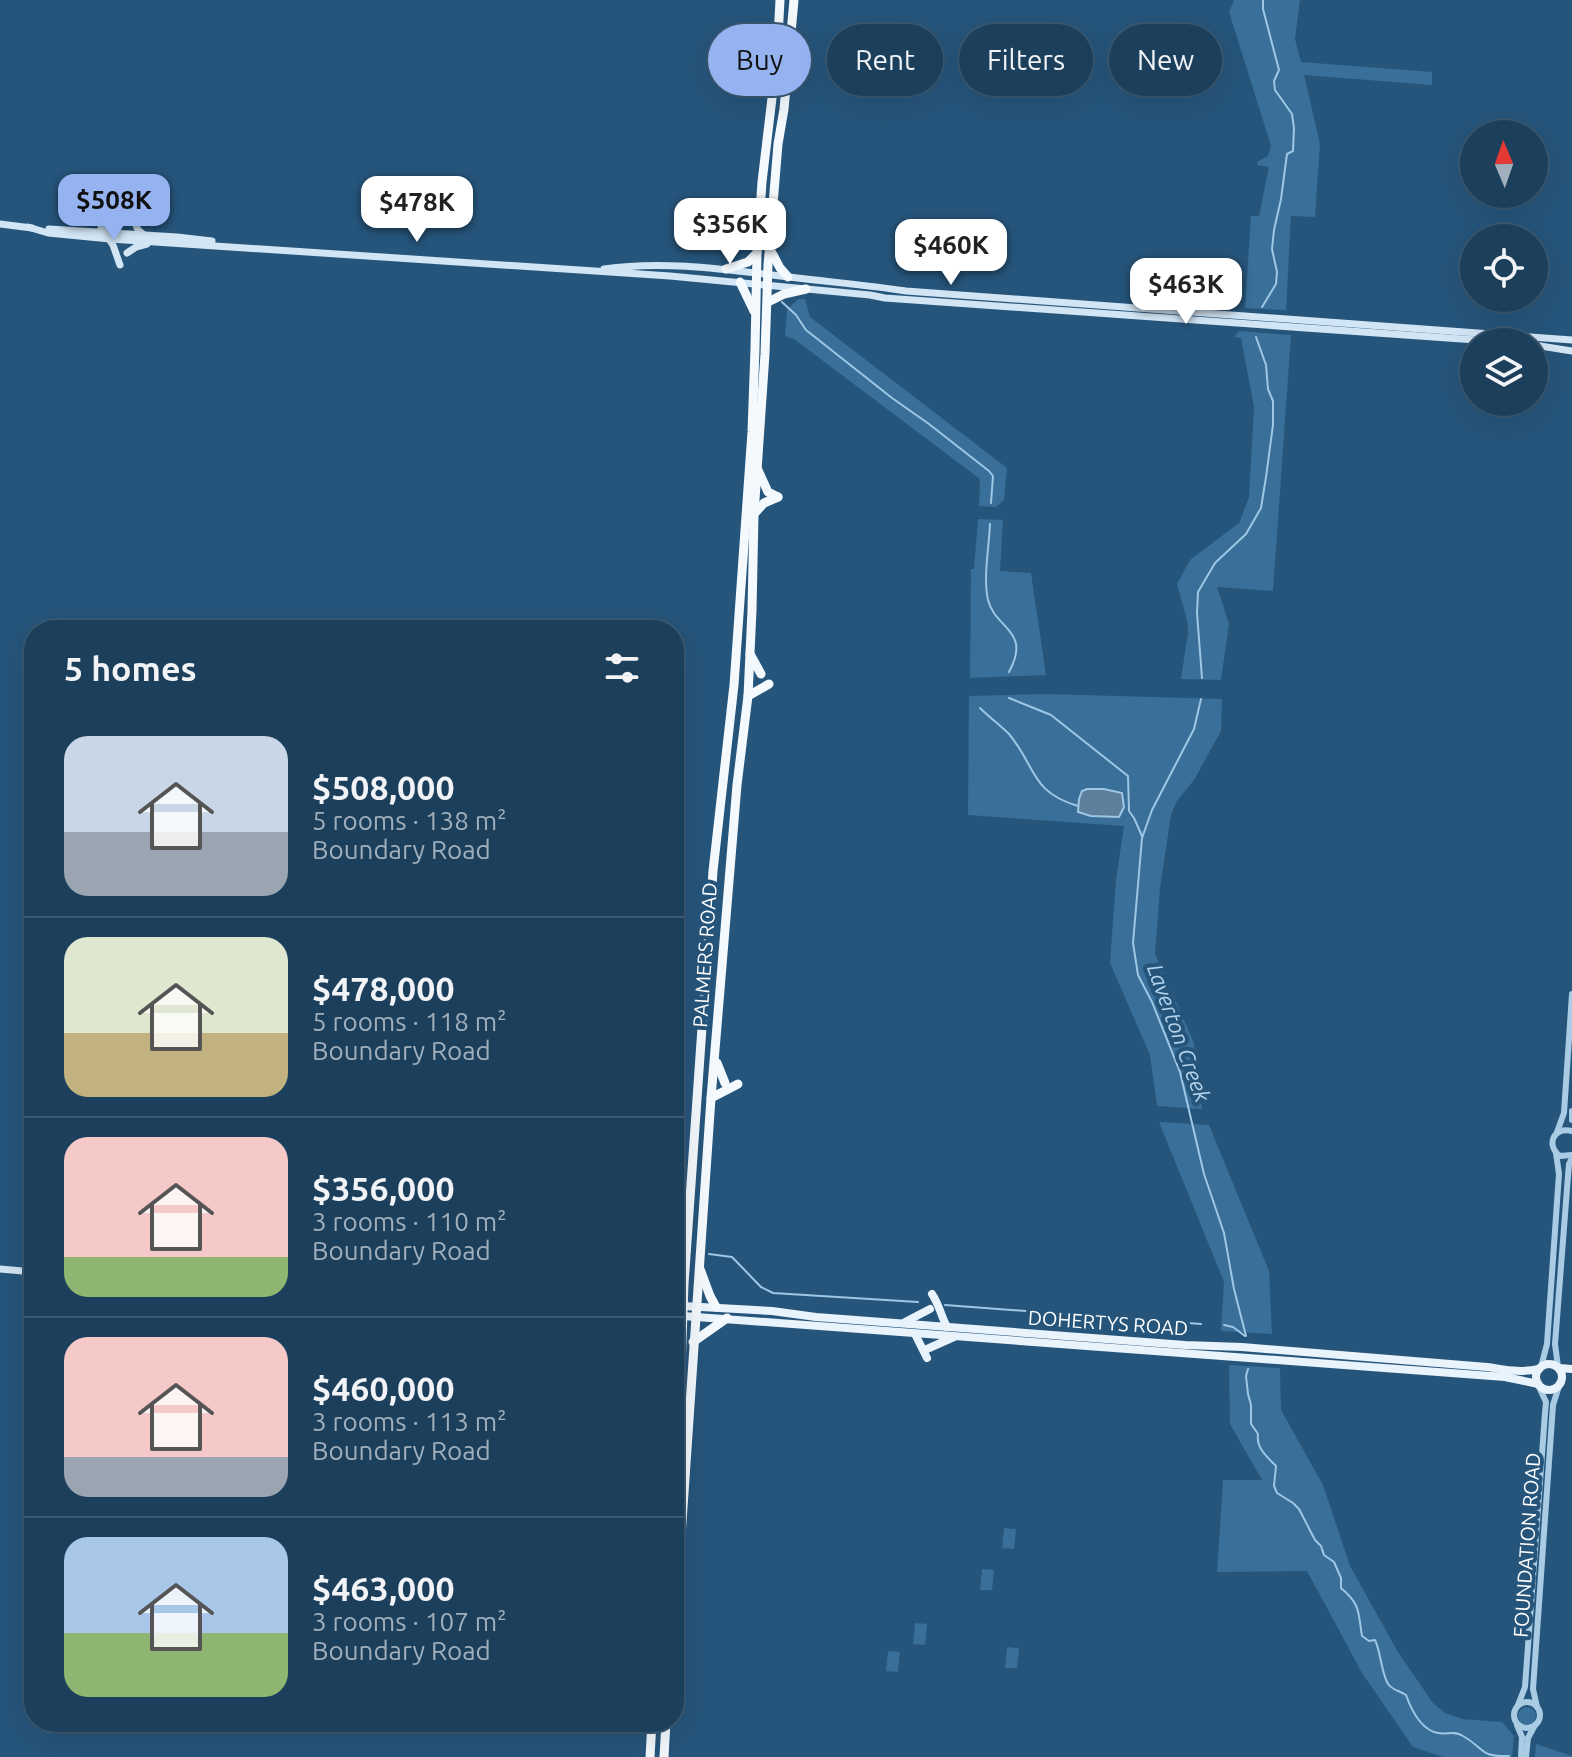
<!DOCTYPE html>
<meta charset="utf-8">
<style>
body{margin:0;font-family:Ubuntu,sans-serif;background:#254762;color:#f1f3f6;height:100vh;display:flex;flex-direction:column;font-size:30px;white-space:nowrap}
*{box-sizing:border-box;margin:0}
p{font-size:26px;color:#a0afbb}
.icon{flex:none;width:44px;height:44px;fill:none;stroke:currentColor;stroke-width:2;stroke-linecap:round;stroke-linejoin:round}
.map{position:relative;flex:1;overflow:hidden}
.details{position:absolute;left:24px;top:620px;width:660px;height:1112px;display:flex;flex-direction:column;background:#1c405c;border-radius:32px;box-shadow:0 8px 32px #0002,0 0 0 2px #3a5972}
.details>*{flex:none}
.top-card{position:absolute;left:708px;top:24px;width:744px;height:72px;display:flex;gap:16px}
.needle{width:52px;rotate:358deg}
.buttons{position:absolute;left:1460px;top:120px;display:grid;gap:16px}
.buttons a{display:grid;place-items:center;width:88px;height:88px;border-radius:50%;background:#1c405c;box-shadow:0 8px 32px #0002,0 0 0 2px #3a5972;font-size:40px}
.price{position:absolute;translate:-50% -68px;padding:0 18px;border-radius:16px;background:#fff;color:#222;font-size:26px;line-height:52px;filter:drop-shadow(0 2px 4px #0008)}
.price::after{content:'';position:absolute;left:50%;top:48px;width:24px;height:18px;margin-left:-12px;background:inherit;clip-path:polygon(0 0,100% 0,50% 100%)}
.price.current{background:#95b2f1;color:#111}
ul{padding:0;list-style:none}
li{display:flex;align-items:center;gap:24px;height:200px;padding:0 40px}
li+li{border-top:2px solid #3a5972}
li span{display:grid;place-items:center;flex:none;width:224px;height:160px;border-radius:24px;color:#555}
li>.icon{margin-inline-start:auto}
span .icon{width:96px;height:96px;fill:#fffc;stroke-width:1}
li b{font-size:34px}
h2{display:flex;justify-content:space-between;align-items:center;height:96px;padding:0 40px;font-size:34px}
.chip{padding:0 28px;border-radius:36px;background:#1c405c;box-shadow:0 8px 32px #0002,0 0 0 2px #3a5972;font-size:28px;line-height:72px}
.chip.current{background:#95b2f1;color:#111}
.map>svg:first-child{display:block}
.green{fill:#396f98}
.water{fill:#5e7f9b;stroke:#9ec7e5;stroke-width:2}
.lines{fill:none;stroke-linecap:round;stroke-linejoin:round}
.stream{stroke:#9ec7e5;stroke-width:2}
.tertiary{stroke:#a9cbe4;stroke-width:6}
.secondary{stroke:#d2e5f4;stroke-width:7}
.primary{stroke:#e9f3fc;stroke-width:8}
.trunk{stroke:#f4f9fe;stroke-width:9}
.labels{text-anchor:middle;stroke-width:8;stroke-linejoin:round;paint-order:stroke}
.street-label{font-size:20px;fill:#fff;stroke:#26557b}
.water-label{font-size:22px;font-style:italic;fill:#b5d4ec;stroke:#26557b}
</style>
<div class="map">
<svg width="1572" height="1757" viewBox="0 0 1572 1757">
<rect width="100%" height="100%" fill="#26557b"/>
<g class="green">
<path d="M 1234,0 L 1300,0 L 1295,39 L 1301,62 L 1432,72 L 1432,85 L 1304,75 L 1320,144 L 1315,217 L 1291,216 L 1286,310 L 1283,310 L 1245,308 L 1251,216 L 1259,216 L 1269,167 L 1257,165 L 1257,162 L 1268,156 L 1271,146 L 1229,12 Z"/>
<path d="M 798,299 L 805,299 L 810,317 L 1007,468 L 1004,500 L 996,507 L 979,506 L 980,479 L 794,339 L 785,336 L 787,310 Z"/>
<path d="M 1239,331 L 1291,335 L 1273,591 L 1217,587 L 1229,624 L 1221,680 L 1181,679 L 1188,633 L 1187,620 L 1177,584 L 1190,560 L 1239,523 L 1249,497 L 1254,407 L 1241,338 L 1234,337 Z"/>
<path d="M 978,519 L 1003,520 L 1000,571 L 1031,573 L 1046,675 L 970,678 L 971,569 L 974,569 Z"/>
<path d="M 1047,694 L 1222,699 L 1221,731 L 1194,780 L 1177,801 L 1171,815 L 1160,888 L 1155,954 L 1194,1043 L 1202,1109 L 1157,1106 L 1150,1055 L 1110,963 L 1116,879 L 1124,826 L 968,815 L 969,696 Z"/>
<path d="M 1159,1122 L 1209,1125 L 1269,1271 L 1272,1334 L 1221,1331 L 1224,1282 Z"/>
<path d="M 1229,1365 L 1280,1368 L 1281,1410 L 1323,1485 L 1350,1566 L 1398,1652 L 1433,1703 L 1445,1713 L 1462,1719 L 1502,1722 L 1514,1736 L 1512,1757 L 1443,1757 L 1413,1747 L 1362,1673 L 1307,1571 L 1217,1572 L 1223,1480 L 1262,1480 L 1230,1424 Z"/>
<path d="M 1004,1528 L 1016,1529 L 1014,1549 L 1002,1548 Z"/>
<path d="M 982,1569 L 994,1570 L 992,1590 L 980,1590 Z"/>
<path d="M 915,1623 L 927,1624 L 925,1645 L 913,1644 Z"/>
<path d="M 1007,1647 L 1019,1648 L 1017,1668 L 1005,1668 Z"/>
<path d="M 888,1651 L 900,1652 L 898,1672 L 886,1671 Z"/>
<circle cx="1527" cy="1716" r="9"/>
<path d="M 1536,1744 L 1572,1756 L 1572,1757 L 1535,1757 Z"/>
</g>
<path class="water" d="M 1087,789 L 1104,789 L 1122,793 L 1124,807 L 1119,817 L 1091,816 L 1078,812 L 1079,799 L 1082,791 Z"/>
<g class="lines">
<g class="stream">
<path d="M 782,302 L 796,315 L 806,330 L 892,398 L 929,424 L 989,471 L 993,476 L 991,503"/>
<path d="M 1262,307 L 1276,284 L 1277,272 L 1272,249 L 1274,230 L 1281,199 L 1287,154 L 1293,151 L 1294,128 L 1292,114 L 1275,90 L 1274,81 L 1279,70 L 1263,9 L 1263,0"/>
<path d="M 990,524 C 989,548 983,577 988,600 C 995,629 1032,630 1009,672"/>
<path d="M 1202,678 L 1197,613 L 1198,592 L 1215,563 L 1246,534 L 1261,508 L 1266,477 L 1273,425 L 1273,401 L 1268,389 L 1266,365 L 1256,337"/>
<path d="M 1009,698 L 1051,715 L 1128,776 L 1129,811 L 1134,818 L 1142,836"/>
<path d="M 1201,699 L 1194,729 L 1152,810 L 1142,838 L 1133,943 L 1138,975 L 1152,1002 L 1180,1072 L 1204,1174 L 1224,1233 L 1234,1289 L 1246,1336"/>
<path d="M 980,708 C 989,717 1000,725 1009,734 C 1036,766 1030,792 1078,806"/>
<path d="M 709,1254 L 732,1257 L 761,1287 L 773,1293 L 918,1302"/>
<path d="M 945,1305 L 1201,1324"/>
<path d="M 1224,1325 L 1233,1327 L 1245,1336"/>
<path d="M 1248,1369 L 1246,1376 L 1248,1394 L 1251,1405 L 1251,1424 L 1258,1434 C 1256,1448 1267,1457 1276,1466 L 1274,1486 L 1277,1493 L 1293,1503 L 1299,1509 L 1315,1540 L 1321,1546 L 1324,1555 L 1334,1562 L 1341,1578 L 1341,1588 C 1361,1605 1358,1612 1362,1636 L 1369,1641 L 1375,1640 C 1381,1652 1382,1678 1389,1685 C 1393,1690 1400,1691 1406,1695 C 1411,1709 1421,1730 1438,1733 C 1448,1735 1453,1730 1463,1736 C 1486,1749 1479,1757 1509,1756"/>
</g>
<g class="tertiary">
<path d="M 1572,1111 L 1572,1120"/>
<path d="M 1572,1131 C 1554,1126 1545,1145 1560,1156 L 1572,1155"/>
<path d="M 1557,1132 L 1564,1113 L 1572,994"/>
<path d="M 1541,1367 L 1547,1344 L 1559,1174 L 1556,1153"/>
<path d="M 1558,1367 L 1555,1344 L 1568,1176 L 1569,1164 L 1572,1158"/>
<circle cx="1527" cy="1715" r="13"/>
<path d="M 1518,1705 L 1525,1687 L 1545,1413 L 1546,1402 L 1539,1387"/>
<path d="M 1537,1707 L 1533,1689 L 1553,1405 L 1559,1386"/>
<path d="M 1517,1725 L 1522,1737 L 1521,1757"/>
<path d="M 1526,1757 L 1528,1738 L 1535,1725"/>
</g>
<g class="secondary">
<path d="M 130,211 L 138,230 L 144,235"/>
<path d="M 0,224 L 32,228"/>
<path d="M 28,227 L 48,233 L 110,239 L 670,276 L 870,295 L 885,298 L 1504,342"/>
<path d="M 101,228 L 114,226 L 123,217"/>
<path d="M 49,229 L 177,237 L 212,241"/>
<path d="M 109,239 L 113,245 L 120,265"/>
<path d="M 127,253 L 136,247 L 147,244"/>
<path d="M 604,269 C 665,260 729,270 789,277 C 829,282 867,285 906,291 L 1572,340"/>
<path d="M 1534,345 L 1572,351"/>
<path d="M 0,1269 L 34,1272"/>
<path d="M 674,1331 L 681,1345"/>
</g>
<g class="primary">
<path d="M 932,1294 C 939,1304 941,1316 947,1327"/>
<path d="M 683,1306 L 772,1311 L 816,1317 L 1185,1345 L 1242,1347 L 1487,1367 C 1508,1370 1518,1373 1539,1369"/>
<path d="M 683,1316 L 1505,1377 L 1538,1384"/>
<path d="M 905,1322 L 930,1309"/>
<path d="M 915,1334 L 927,1358"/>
<path d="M 927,1349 L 954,1337"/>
<circle cx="1549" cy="1377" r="13"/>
<path d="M 1559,1368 L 1572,1369"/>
</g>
<g class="trunk">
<path d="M 771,251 L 780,268 L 788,277"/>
<path d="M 726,269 L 748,262 L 757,253"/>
<path d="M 740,282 L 754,311"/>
<path d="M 768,302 L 784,294 L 806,289"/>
<path d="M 758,470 L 768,492 L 778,497"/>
<path d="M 754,514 L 764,503 L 778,497"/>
<path d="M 750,654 L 761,674"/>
<path d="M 748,696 L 769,684"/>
<path d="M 717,1063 L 725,1083"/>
<path d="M 711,1098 L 738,1084"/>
<path d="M 700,1269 L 710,1296 L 716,1307"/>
<path d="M 693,1342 L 727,1318"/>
<path d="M 674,1436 L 681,1368 L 684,1284 L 713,871 L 734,685 L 752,432 L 755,349 L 757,253 L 762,182 L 777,56 L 780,0"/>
<path d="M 674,1639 L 711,1098 L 737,785 L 748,696 L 752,610 L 754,514 L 765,354 L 768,265 L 778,144 L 784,109 L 794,0"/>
<path d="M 650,1757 L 652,1722"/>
<path d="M 664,1757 L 666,1722"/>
</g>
</g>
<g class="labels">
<g class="street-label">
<text transform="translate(705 955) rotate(-86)" y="7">PALMERS ROAD</text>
<text transform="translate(1108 1323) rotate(4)" y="7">DOHERTYS ROAD</text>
<text transform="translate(1527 1545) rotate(-86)" y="7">FOUNDATION ROAD</text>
</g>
<g class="water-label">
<text transform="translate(1179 1033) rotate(70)" y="8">Laverton Creek</text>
</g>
</g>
</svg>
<div class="buttons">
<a><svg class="needle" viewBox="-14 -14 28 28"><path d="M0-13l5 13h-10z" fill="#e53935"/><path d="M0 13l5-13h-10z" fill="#a0afbb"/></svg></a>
<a><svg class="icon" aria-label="locate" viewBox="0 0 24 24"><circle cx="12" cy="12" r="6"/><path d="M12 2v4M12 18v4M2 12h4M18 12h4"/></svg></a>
<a><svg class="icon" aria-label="layers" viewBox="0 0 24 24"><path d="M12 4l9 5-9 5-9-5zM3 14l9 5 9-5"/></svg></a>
</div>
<b class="price current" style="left:114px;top:242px">$508K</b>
<b class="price" style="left:417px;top:244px">$478K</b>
<b class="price" style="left:730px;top:266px">$356K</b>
<b class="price" style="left:951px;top:287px">$460K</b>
<b class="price" style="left:1186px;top:326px">$463K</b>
<div class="top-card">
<a class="chip current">Buy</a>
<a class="chip">Rent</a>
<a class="chip">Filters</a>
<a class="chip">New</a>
</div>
<section class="details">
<h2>5 homes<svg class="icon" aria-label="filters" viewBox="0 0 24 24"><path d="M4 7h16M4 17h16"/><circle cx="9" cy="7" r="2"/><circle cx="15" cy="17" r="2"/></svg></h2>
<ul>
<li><span style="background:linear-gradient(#c9d6e8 60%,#9aa5b1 0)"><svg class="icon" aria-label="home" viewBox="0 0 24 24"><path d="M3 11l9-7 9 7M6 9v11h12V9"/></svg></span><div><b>$508,000</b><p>5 rooms · 138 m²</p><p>Boundary Road</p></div></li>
<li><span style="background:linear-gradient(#dfe7d0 60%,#c2b280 0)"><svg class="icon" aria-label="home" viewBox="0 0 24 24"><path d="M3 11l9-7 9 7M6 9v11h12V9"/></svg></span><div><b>$478,000</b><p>5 rooms · 118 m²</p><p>Boundary Road</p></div></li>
<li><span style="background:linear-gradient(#f6c9c9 75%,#8fb573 0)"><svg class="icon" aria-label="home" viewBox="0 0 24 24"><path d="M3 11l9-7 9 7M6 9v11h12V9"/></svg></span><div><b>$356,000</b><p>3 rooms · 110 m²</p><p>Boundary Road</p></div></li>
<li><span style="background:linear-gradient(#f6c9c9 75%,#9aa5b1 0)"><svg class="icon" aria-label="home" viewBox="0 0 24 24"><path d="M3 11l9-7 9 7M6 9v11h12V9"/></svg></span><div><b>$460,000</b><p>3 rooms · 113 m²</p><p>Boundary Road</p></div></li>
<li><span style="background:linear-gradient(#a9c7e8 60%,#8fb573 0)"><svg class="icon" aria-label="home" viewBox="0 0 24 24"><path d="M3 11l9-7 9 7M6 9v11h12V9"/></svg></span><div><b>$463,000</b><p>3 rooms · 107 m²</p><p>Boundary Road</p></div></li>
</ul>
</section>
</div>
